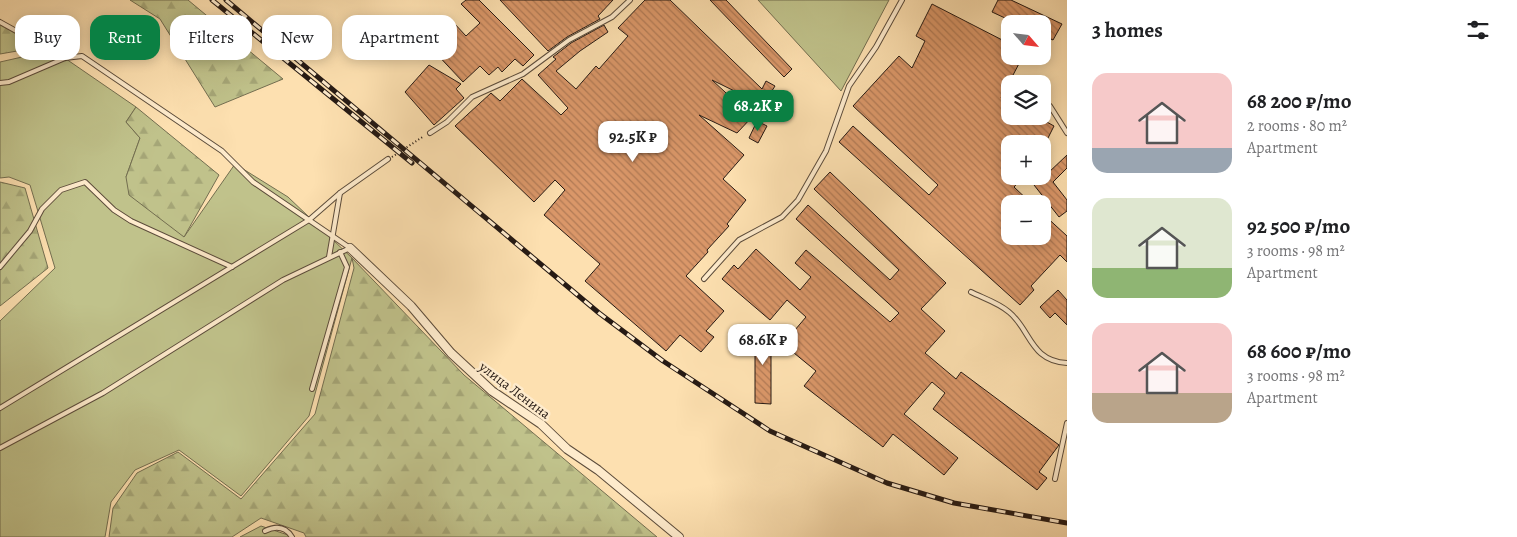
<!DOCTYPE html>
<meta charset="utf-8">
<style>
body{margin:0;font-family:Alegreya,serif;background:#f2f2f2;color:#202124;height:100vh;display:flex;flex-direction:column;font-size:19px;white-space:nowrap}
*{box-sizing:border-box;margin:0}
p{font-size:16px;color:#757577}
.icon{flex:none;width:28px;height:28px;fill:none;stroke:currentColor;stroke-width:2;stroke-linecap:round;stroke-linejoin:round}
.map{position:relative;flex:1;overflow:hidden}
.panel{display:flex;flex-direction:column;background:#fff;width:450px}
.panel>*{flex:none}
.top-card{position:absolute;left:15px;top:15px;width:475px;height:45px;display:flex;gap:10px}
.needle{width:32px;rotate:118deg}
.controls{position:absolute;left:1001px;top:15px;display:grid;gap:10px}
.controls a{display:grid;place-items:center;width:50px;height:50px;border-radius:10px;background:#fff;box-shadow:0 2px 12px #0003;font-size:25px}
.price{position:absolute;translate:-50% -42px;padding:0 11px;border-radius:10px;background:#fff;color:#222;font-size:16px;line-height:32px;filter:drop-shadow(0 1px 2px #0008)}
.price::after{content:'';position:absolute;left:50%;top:30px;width:15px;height:11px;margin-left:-8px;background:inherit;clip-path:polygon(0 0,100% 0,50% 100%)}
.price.active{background:#0b8043;color:#fff}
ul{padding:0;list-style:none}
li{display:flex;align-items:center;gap:15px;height:125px;padding:0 25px}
li span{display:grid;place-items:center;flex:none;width:140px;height:100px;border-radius:15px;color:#555}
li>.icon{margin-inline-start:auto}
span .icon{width:60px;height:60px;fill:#fffc;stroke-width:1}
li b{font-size:21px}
h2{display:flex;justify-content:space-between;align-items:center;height:60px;padding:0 25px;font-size:21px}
.tag{padding:0 18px;border-radius:15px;background:#fff;box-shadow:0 2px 12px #0003;font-size:18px;line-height:45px}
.tag.active{background:#0b8043;color:#fff}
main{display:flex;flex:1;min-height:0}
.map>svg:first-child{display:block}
.green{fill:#c0c28b;stroke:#736e50}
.forest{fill:url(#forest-firs);stroke:#736e50}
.building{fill:url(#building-back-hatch);stroke:#261a14}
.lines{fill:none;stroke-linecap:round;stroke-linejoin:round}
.lane-casing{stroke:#5c4c3b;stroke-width:6}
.street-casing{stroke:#5c4c3b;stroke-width:10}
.path{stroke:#261a14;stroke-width:2;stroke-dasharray:1 2.5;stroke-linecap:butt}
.lane{stroke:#feebcc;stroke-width:4}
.street{stroke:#feebcc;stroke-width:8}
.rail-casing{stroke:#261a14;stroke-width:5}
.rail{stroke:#feebcc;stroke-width:3;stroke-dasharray:9;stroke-linecap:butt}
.labels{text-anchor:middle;stroke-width:5;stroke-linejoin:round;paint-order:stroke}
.street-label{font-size:14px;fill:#261a14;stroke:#feebcc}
</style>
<main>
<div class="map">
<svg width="1067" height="537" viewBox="0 0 1067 537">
<defs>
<pattern id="forest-firs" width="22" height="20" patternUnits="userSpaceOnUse" patternTransform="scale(1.25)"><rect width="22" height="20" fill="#c0c28b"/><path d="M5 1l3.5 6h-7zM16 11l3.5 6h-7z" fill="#a5a677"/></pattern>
<pattern id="building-back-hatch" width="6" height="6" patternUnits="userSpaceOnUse" patternTransform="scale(1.25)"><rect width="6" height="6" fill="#da9769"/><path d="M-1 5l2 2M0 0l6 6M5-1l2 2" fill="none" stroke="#b17a55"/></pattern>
</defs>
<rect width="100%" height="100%" fill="#fde0b0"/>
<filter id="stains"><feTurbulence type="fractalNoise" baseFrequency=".004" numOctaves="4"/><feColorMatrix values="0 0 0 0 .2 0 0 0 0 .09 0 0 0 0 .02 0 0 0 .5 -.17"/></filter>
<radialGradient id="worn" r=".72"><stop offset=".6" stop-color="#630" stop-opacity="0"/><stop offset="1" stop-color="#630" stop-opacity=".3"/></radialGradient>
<g class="green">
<path d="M 758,0 L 889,0 L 841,91 Z"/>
<path d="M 53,50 L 136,107 L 126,122 L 140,138 L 126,177 L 184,237 L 235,164 L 288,197 L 352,258 L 309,416 L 241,496 L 179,450 L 135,470 L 111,502 L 105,537 L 0,537 L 0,321 L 55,268 L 30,185 L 9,177 L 0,178 L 0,62 Z"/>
<path d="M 261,526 L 294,537 L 240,537 Z"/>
</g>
<g class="forest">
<path d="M 130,0 L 188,0 L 283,79 L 215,107 L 160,19 Z"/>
<path d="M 0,23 L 40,47 L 0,54 Z"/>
<path d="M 136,107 L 219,175 L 184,237 L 129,195 L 126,177 L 140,138 L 126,122 Z"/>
<path d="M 0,182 L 25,188 L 48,268 L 0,306 Z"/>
<path d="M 352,258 L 464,375 L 657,537 L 306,537 L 304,533 L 261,518 L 232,537 L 109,537 L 113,508 L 137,473 L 178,452 L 241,499 L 315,414 L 354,268 Z"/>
</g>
<g class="building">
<path d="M 466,0 L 479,0 L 534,55 L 523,66 L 515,59 L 502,72 L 498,67 L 489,75 L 480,66 L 463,82 L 433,50 L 441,42 L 437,38 L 453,22 L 466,36 L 480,23 L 461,4 Z"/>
<path d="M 500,0 L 613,0 L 598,16 L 600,19 L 567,37 L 548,51 Z"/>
<path d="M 645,0 L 670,0 L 762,89 L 766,81 L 775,86 L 763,105 L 712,80 L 752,117 L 737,133 L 699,115 L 744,155 L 723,179 L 746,200 L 727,224 L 729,226 L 707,250 L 708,252 L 686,276 L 724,311 L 706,331 L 714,337 L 701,352 L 680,335 L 666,351 L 585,281 L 600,264 L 544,215 L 565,190 L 555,180 L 534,202 L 455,126 L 491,93 L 500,101 L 522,79 L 561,115 L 568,108 L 538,75 L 556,59 L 553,57 L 571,43 L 604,25 L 608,32 L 580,51 L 556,71 L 576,89 L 596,66 L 599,69 L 628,36 L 618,28 Z"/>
<path d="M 710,0 L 726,0 L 792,69 L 784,77 Z"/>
<path d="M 998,0 L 1011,0 L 1062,24 L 1053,40 L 1042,35 L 1042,24 L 1018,24 L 992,12 Z"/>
<path d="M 932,4 L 1010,44 L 1010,56 L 1023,56 L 1001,98 L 1010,103 L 1010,116 L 1036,116 L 1054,126 L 1045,144 L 1010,144 L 1010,176 L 1024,176 L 1014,187 L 1032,204 L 1010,204 L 1010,236 L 1042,236 L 1042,213 L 1067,236 L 1067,262 L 1060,255 L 1031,286 L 1034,290 L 1020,305 L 839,142 L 853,126 L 929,195 L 938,185 L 853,106 L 899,56 L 912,68 L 925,41 L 916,36 Z"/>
<path d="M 429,65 L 461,84 L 456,89 L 464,98 L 434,125 L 405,92 Z"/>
<path d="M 757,121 L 767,126 L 758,143 L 749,138 Z"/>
<path d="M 1067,155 L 1067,168 L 1053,182 L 1067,200 L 1067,211 L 1059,217 L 1027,176 L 1042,176 L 1042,169 L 1047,174 Z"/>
<path d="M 830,172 L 946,283 L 921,309 L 945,331 L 925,353 L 956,379 L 961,372 L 1059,445 L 1039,472 L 1047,478 L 1037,490 L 933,409 L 945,393 L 932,382 L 904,414 L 958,458 L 944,475 L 893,434 L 883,447 L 804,386 L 816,371 L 783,344 L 806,317 L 787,300 L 770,320 L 722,279 L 734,265 L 738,269 L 756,249 L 800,290 L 811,277 L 795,263 L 806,250 L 890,322 L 899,313 L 796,219 L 808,205 L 890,280 L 899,270 L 814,189 Z"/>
<path d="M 1058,290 L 1067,300 L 1067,325 L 1055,313 L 1050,318 L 1040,307 Z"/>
<path d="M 755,328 L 771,328 L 771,404 L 755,403 Z"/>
</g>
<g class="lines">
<g class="lane-casing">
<g id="lane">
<path d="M 0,22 L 65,58"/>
<path d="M 0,83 L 9,82 L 65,58 L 82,56 L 222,151 L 253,182 L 350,248 L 283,280 L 103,393 L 0,448"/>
<path d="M 1042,102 L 1050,106 L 1067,133"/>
<path d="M 430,133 L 447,122 L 472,97 L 523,74 L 569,40 L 612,17 L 630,0"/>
<path d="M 329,257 L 340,193"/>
<path d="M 0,267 L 30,231 L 42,209 L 61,190 L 85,182 L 114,210 L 131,221 L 232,267"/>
<path d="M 704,279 L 739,240 L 782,217 L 798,200 L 826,151 L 849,86 L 876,47 L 902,0"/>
<path d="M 971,292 C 983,298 999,303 1009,312 C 1031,330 1030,361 1067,363"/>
<path d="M 312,389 L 347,267 L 340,252"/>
<path d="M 0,408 L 309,220 L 340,193 L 388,159"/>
<path d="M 1055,479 L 1067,423"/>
<path d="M 265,531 C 275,526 285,526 292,537"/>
</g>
</g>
<g class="street-casing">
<path id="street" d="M 350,248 L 411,306 L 451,353 L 492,391 L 541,424 L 567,449 L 598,470 L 679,537"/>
</g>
<path class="path" d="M 392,157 L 424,136"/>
<use href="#lane" class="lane"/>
<use href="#street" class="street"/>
<g class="rail-casing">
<g id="rail">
<path d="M 212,0 L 412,163"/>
<path d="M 226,0 L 599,313 L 663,361 L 770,431 L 887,483 L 954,503 L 1067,523"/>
</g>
</g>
<use href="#rail" class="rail"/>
</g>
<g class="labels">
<g class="street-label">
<text transform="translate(515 390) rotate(37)" y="5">улица Ленина</text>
</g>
</g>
<rect width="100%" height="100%" filter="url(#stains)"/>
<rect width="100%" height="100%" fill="url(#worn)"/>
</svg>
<div class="controls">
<a><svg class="needle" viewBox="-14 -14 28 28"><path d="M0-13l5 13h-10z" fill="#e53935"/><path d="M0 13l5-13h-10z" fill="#757577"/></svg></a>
<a><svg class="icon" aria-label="layers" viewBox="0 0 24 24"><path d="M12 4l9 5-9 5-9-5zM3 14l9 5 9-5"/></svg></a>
<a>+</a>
<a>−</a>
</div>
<b class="price active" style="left:758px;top:132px">68.2K ₽</b>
<b class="price" style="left:633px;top:163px">92.5K ₽</b>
<b class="price" style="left:763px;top:366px">68.6K ₽</b>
<div class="top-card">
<a class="tag">Buy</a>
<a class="tag active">Rent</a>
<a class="tag">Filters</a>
<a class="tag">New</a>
<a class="tag">Apartment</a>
</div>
</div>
<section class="panel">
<h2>3 homes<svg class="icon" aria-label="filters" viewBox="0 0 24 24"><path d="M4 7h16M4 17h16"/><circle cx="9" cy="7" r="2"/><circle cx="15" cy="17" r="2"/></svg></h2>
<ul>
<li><span style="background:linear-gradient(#f6c9c9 75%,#9aa5b1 0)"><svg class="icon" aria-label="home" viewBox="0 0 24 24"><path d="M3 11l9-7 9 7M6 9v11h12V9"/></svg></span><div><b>68 200 ₽/mo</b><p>2 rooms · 80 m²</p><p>Apartment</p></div></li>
<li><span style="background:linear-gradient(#dfe7d0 70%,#8fb573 0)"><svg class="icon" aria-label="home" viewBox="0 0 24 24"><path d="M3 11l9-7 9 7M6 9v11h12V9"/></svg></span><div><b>92 500 ₽/mo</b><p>3 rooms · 98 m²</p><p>Apartment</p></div></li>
<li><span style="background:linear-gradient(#f6c9c9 70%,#b9a48a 0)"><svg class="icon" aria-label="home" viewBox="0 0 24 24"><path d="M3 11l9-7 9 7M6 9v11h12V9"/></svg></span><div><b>68 600 ₽/mo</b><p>3 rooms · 98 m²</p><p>Apartment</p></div></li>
</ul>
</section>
</main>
